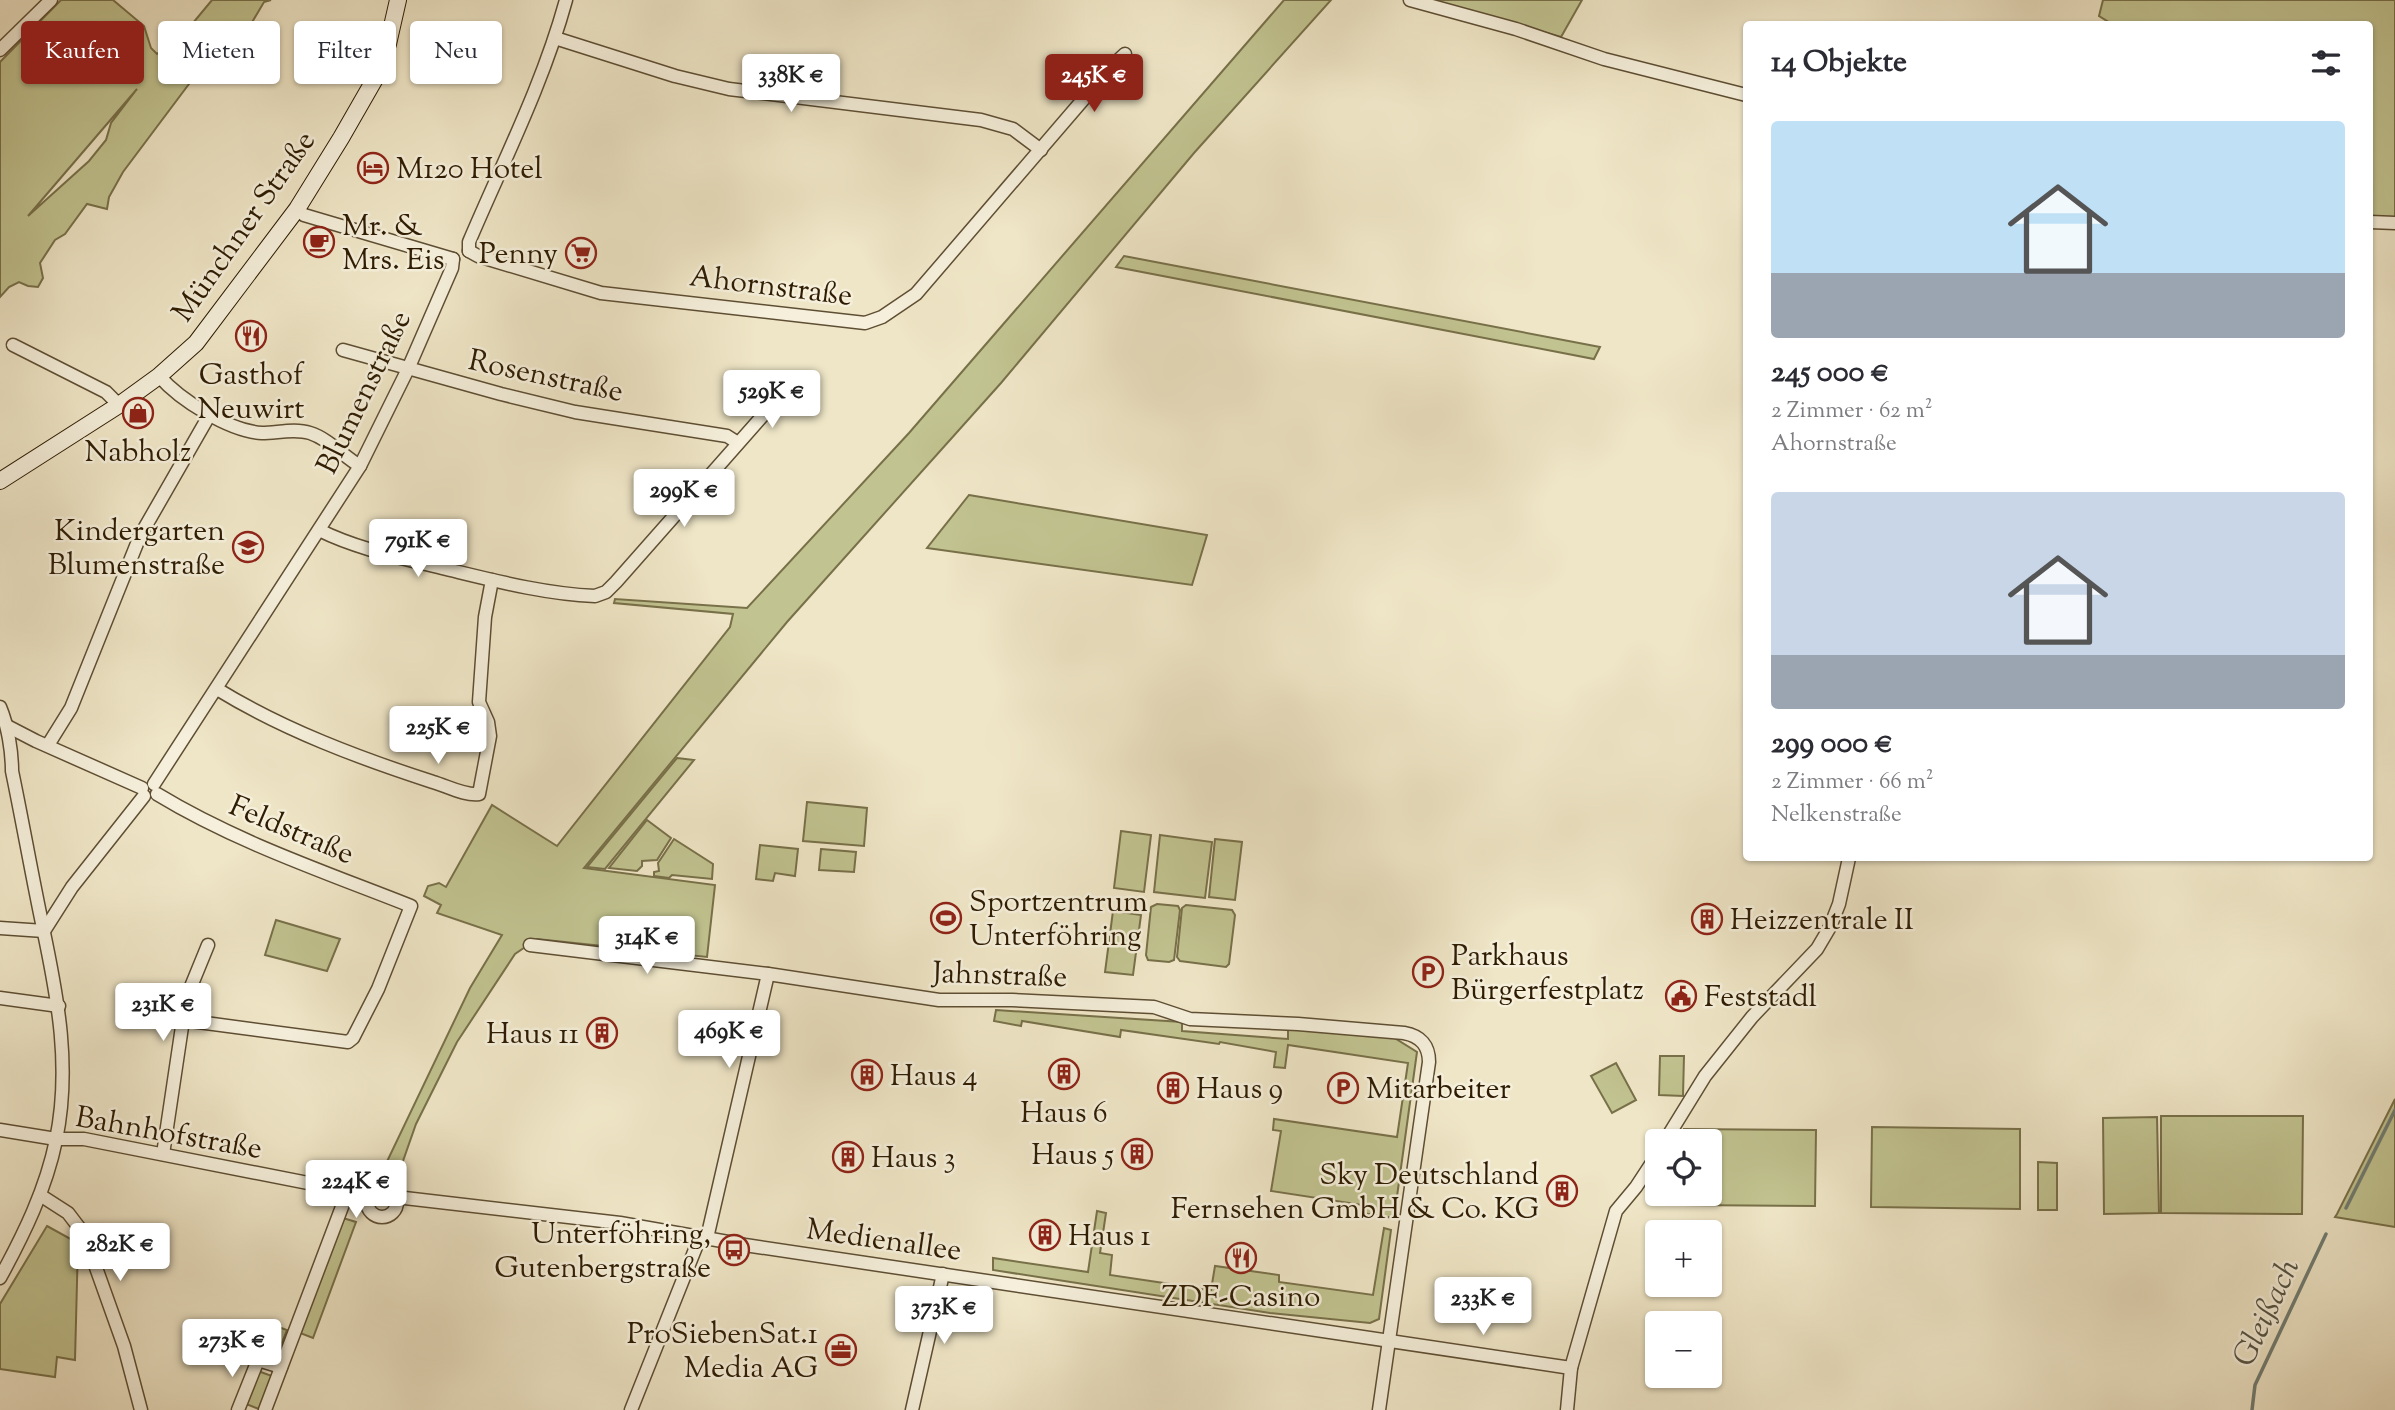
<!DOCTYPE html>
<html lang="de">
<meta charset="utf-8">
<style>
body{margin:0;font-family:"Sorts Mill Goudy",serif;background:#f2f2f3;color:#2b2b33;height:100vh;display:flex;flex-direction:column;font-size:26px;white-space:nowrap}
*{box-sizing:border-box;margin:0}
p{font-size:23px;color:#7c7c81}
.icon{flex:none;width:38px;height:38px;fill:none;stroke:currentColor;stroke-width:2;stroke-linecap:round;stroke-linejoin:round}
.map{position:relative;flex:1;overflow:hidden}
.sheet{position:absolute;left:1743px;top:21px;width:630px;height:840px;display:flex;flex-direction:column;background:#fff;border-radius:7px;box-shadow:0 2px 5px #0004}
.sheet>*{flex:none}
.top-card{position:absolute;left:21px;top:21px;width:665px;height:63px;display:flex;gap:14px}
.controls{position:absolute;left:1645px;top:1129px;display:grid;gap:14px}
.controls a{display:grid;place-items:center;width:77px;height:77px;border-radius:7px;background:#fff;box-shadow:0 2px 5px #0004;font-size:35px}
.price{position:absolute;translate:-50% -60px;padding:0 16px;border-radius:7px;background:#fff;color:#222;font-size:23px;line-height:46px;filter:drop-shadow(0 2px 4px #0008)}
.price::after{content:'';position:absolute;left:50%;top:42px;width:21px;height:16px;margin-left:-10px;background:inherit;clip-path:polygon(0 0,100% 0,50% 100%)}
.price.current{background:#8f2418;color:#fff}
ul{padding:0;list-style:none}
li{display:grid;align-content:center;gap:14px;height:371px;padding:0 28px}
li span{display:grid;place-items:center;height:217px;border-radius:7px;color:#555}
li>.icon{margin-inline-start:auto}
span .icon{width:126px;height:126px;fill:#fffc;stroke-width:1}
li b{font-size:30px}
h2{display:flex;justify-content:space-between;align-items:center;height:84px;padding:0 28px;font-size:30px}
.pill{padding:0 24px;border-radius:7px;background:#fff;box-shadow:0 2px 5px #0004;font-size:24px;line-height:63px}
.pill.current{background:#8f2418;color:#fff}
.map>svg:first-child{display:block}
.green{fill:#c1c390;stroke:#787049;stroke-width:2;fill-rule:evenodd}
.lines{fill:none;stroke-linecap:round;stroke-linejoin:round}
.stream{stroke:#717d73;stroke-width:3.5}
.street-casing{stroke:#5e4e33;stroke-width:15}
.secondary-casing{stroke:#2e1c02;stroke-width:18}
.street{stroke:#f5efdb;stroke-width:12}
.secondary{stroke:#f5efdb;stroke-width:16}
.labels{text-anchor:middle;stroke-width:5;stroke-linejoin:round;paint-order:stroke}
.poi-label{font-size:30px;fill:#2e1c02;stroke:#f5efdb;text-anchor:start}
.street-label{font-size:30px;fill:#2e1c02;stroke:#f5efdb}
.water-label{font-size:32px;font-style:italic;fill:#555444;stroke:#f5efdb}
</style>
<div class="map">
<svg width="2395" height="1410" viewBox="0 0 2395 1410">
<rect width="100%" height="100%" fill="#efe6c7"/>
<filter id="stains"><feTurbulence type="fractalNoise" baseFrequency=".00286" numOctaves="4"/><feColorMatrix values="0 0 0 0 .2 0 0 0 0 .09 0 0 0 0 .02 0 0 0 .5 -.17"/></filter>
<radialGradient id="worn" r=".72"><stop offset=".6" stop-color="#630" stop-opacity="0"/><stop offset="1" stop-color="#630" stop-opacity=".3"/></radialGradient>
<g class="green">
<path d="M 61,0 L 113,0 L 144,26 L 151,48 L 157,54 L 193,23 L 212,0 L 271,0 L 264,2 L 241,41 L 228,52 L 204,64 L 123,172 L 109,197 L 107,209 L 87,204 L 65,234 L 55,240 L 40,263 L 43,278 L 38,287 L 28,286 L 19,282 L 9,287 L 0,297 L 0,62 ZM 137,89 L 111,123 L 106,140 L 89,161 L 28,216 Z"/>
<path d="M 1284,0 L 1331,0 L 1194,153 L 1001,383 L 787,622 L 584,868 L 715,885 L 707,957 L 537,939 L 515,954 L 457,1042 L 416,1124 L 397,1178 L 381,1174 L 470,988 L 502,935 L 437,913 L 441,905 L 424,896 L 428,886 L 439,883 L 446,887 L 492,805 L 557,846 L 730,627 L 733,614 L 614,603 L 615,599 L 747,608 L 909,433 Z"/>
<path d="M 1432,0 L 1582,0 L 1561,37 Z"/>
<path d="M 2103,0 L 2395,0 L 2395,218 L 2370,218 L 2370,24 L 2112,24 L 2099,16 Z"/>
<path d="M 1124,256 L 1600,347 L 1594,359 L 1116,267 Z"/>
<path d="M 969,495 L 1207,535 L 1192,585 L 927,548 Z"/>
<path d="M 677,758 L 694,760 L 605,869 L 587,867 Z"/>
<path d="M 807,802 L 867,808 L 864,846 L 803,841 Z"/>
<path d="M 647,820 L 671,838 L 657,860 L 642,861 L 642,866 L 637,871 L 609,868 Z"/>
<path d="M 1121,831 L 1151,835 L 1144,892 L 1114,888 Z"/>
<path d="M 1160,835 L 1212,842 L 1205,898 L 1154,892 Z"/>
<path d="M 674,839 L 713,864 L 712,879 L 672,875 L 669,878 L 654,876 L 654,872 L 659,871 L 658,863 Z"/>
<path d="M 1215,839 L 1242,842 L 1235,900 L 1209,897 Z"/>
<path d="M 760,845 L 798,849 L 795,876 L 775,873 L 773,881 L 756,879 Z"/>
<path d="M 821,849 L 856,852 L 854,872 L 819,870 Z"/>
<path d="M 1157,904 L 1178,906 L 1180,910 L 1174,960 L 1169,962 L 1148,960 L 1146,955 L 1151,907 Z"/>
<path d="M 1186,905 L 1232,910 L 1235,915 L 1229,964 L 1226,967 L 1180,961 L 1177,957 L 1182,908 Z"/>
<path d="M 1113,911 L 1141,915 L 1133,975 L 1105,972 Z"/>
<path d="M 276,920 L 340,939 L 327,971 L 265,955 Z"/>
<path d="M 996,1010 L 1182,1022 L 1182,1031 L 1288,1039 L 1288,1028 L 1388,1034 L 1417,1052 L 1394,1218 L 1362,1213 L 1363,1205 L 1271,1191 L 1281,1131 L 1273,1130 L 1274,1119 L 1397,1137 L 1408,1063 L 1288,1045 L 1285,1068 L 1274,1067 L 1276,1052 L 1220,1042 L 1219,1044 L 1121,1030 L 1120,1037 L 1022,1021 L 1021,1026 L 994,1021 Z"/>
<path d="M 1660,1056 L 1684,1056 L 1683,1096 L 1659,1095 Z"/>
<path d="M 1616,1063 L 1636,1100 L 1612,1113 L 1591,1076 Z"/>
<path d="M 2395,1099 L 2395,1227 L 2335,1217 L 2337,1214 Z"/>
<path d="M 2161,1116 L 2303,1116 L 2302,1214 L 2161,1213 Z"/>
<path d="M 2157,1117 L 2159,1213 L 2104,1214 L 2103,1118 Z"/>
<path d="M 1872,1127 L 2020,1129 L 2020,1209 L 1871,1207 Z"/>
<path d="M 1684,1129 L 1816,1130 L 1815,1206 L 1684,1205 L 1684,1194 L 1710,1194 L 1710,1141 L 1684,1141 Z"/>
<path d="M 2038,1162 L 2057,1163 L 2057,1210 L 2038,1210 Z"/>
<path d="M 1097,1211 L 1106,1213 L 1100,1253 L 1112,1255 L 1110,1275 L 1211,1290 L 1215,1266 L 1279,1275 L 1279,1282 L 1373,1295 L 1384,1228 L 1391,1230 L 1379,1319 L 1370,1323 L 1270,1313 L 993,1270 L 993,1258 L 1088,1272 Z"/>
<path d="M 343,1218 L 356,1222 L 313,1338 L 300,1333 Z"/>
<path d="M 47,1226 L 78,1243 L 75,1360 L 57,1357 L 55,1377 L 0,1369 L 0,1304 Z"/>
<path d="M 273,1325 L 287,1330 L 277,1355 L 264,1350 Z"/>
<path d="M 258,1371 L 272,1376 L 259,1409 L 246,1404 Z"/>
</g>
<g class="lines">
<g class="stream">
<path d="M 2346,1208 L 2395,1110"/>
<path d="M 2252,1410 L 2255,1385 L 2326,1234"/>
</g>
<g class="street-casing">
<g id="street">
<path d="M 1410,0 L 1516,29 L 1604,59 L 1746,95"/>
<path d="M 555,38 L 675,76 L 729,89 L 981,120 L 1013,129 L 1041,150"/>
<path d="M 0,50 L 51,0"/>
<path d="M 297,209 L 304,215 L 453,259"/>
<path d="M 2370,222 L 2395,223"/>
<path d="M 469,251 L 478,256 L 601,293 L 865,323 L 882,317 L 916,294 L 1112,66 L 1125,54"/>
<path d="M 469,251 L 469,242 C 503,162 543,84 566,0"/>
<path d="M 13,345 L 106,392 L 119,405"/>
<path d="M 343,350 L 501,394 L 575,412 L 727,436 L 738,443"/>
<path d="M 159,376 C 180,400 229,431 262,433 C 277,433 295,428 310,433 C 329,439 343,456 360,466"/>
<path d="M 319,530 C 357,549 402,558 442,568 C 492,580 544,594 595,596 L 606,592 L 616,582 L 781,395"/>
<path d="M 217,689 C 284,730 359,758 433,782 C 447,786 465,796 479,794 L 490,736 L 488,722 L 479,702 L 485,617 L 492,580"/>
<path d="M 0,707 C 8,726 12,752 12,771 C 23,824 32,876 43,928 C 58,999 71,1068 56,1140 C 46,1189 24,1234 0,1278"/>
<path d="M 7,726 L 36,741 L 142,788"/>
<path d="M 48,745 L 71,708 L 140,536 L 210,414"/>
<path d="M 154,784 L 360,466 L 408,369 L 452,268 L 453,259"/>
<path d="M 157,794 C 236,842 325,872 411,906 L 378,989 L 353,1038 L 348,1042 L 183,1020"/>
<path d="M 0,928 L 44,931 L 72,887 L 144,796"/>
<path d="M 530,945 L 768,974 L 939,1000 L 1012,1000 L 1154,1007 L 1190,1019 L 1298,1024 L 1404,1033 C 1421,1036 1429,1046 1429,1062 L 1379,1410"/>
<path d="M 0,998 L 59,1006"/>
<path d="M 0,1130 L 56,1139 L 84,1139 L 369,1195"/>
<path d="M 1665,1141 L 1705,1076 L 1752,1017 L 1817,949 L 1830,927 L 1839,904 L 1849,858"/>
<path d="M 163,1154 L 183,1020 L 190,989 L 208,945"/>
<circle cx="382" cy="1202" r="15"/>
<path d="M 40,1195 L 68,1213 L 84,1234 L 124,1346 L 141,1410"/>
<path d="M 396,1197 L 620,1223 L 745,1245 L 1571,1368"/>
<path d="M 707,1238 L 768,974"/>
<path d="M 238,1410 L 258,1360 L 281,1367"/>
<path d="M 265,1410 L 348,1191"/>
<path d="M 631,1410 L 700,1237"/>
<path d="M 912,1410 L 943,1274"/>
<path d="M 1567,1410 L 1571,1368 L 1616,1211 L 1636,1187 L 1657,1155"/>
</g>
</g>
<g class="secondary-casing">
<path id="secondary" d="M 0,481 L 119,405 L 159,376 L 196,343 L 297,209 L 341,138 L 376,77 L 388,44 L 398,0"/>
</g>
<use href="#street" class="street"/>
<use href="#secondary" class="secondary"/>
</g>
<defs>
<g id="hotel-ring" transform="scale(1.575)"><circle r="9.5" fill="#f5efdb" stroke="#8f2418" stroke-width="1.5"/><path d="M-6-4.5h1.5V1H6V5H4.5V3h-9V5H-6ZM-4 0a1.8 1.8 0 1 1 3.6 0ZM.5 0V-2.5h3Q6-2.5 6 0Z" fill="#8f2418"/></g>
<g id="cafe-ring" transform="scale(1.575)"><circle r="9.5" fill="#f5efdb" stroke="#8f2418" stroke-width="1.5"/><path d="M-5.5-4.5H6V0H3Q3 3.5 0 3.5H-2.5Q-5.5 3.5-5.5 0ZM3-3.2v2h1.7v-2ZM-6 4.5H4V6H-6Z" fill="#8f2418"/></g>
<g id="supermarket-ring" transform="scale(1.575)"><circle r="9.5" fill="#f5efdb" stroke="#8f2418" stroke-width="1.5"/><path d="M-6-5.5h2.5l.6 2H6L4.5 2H-2.5L-4.4-4H-6ZM-1.5 3.2a1.3 1.3 0 1 0 .1 0ZM3 3.2a1.3 1.3 0 1 0 .1 0Z" fill="#8f2418"/></g>
<g id="restaurant-ring" transform="scale(1.575)"><circle r="9.5" fill="#f5efdb" stroke="#8f2418" stroke-width="1.5"/><path d="M-5-6h1v4h1v-4h1v4h1v-4h1v5L-1.5 .5V6h-2V.5L-5-1ZM5-6V6H3V1.5H1.5Q1.5-4 5-6Z" fill="#8f2418"/></g>
<g id="shop-ring" transform="scale(1.575)"><circle r="9.5" fill="#f5efdb" stroke="#8f2418" stroke-width="1.5"/><path d="M-5-2.5h2.3a2.7 3.5 0 0 1 5.4 0H5L5.5 6h-11ZM-1.5-2.5h3a1.5 2.3 0 0 0-3 0Z" fill="#8f2418"/></g>
<g id="school-ring" transform="scale(1.575)"><circle r="9.5" fill="#f5efdb" stroke="#8f2418" stroke-width="1.5"/><path d="M0-5L7-2L0 1L-7-2ZM-4 1L0 2.5L4 1V4Q0 6-4 4Z" fill="#8f2418"/></g>
<g id="stadium-ring" transform="scale(1.575)"><circle r="9.5" fill="#f5efdb" stroke="#8f2418" stroke-width="1.5"/><path d="M0-5a6.5 5 0 1 0 0 10a6.5 5 0 1 0 0-10ZM-3.5-1.8h7v3.6h-7Z" fill="#8f2418"/></g>
<g id="building-ring" transform="scale(1.575)"><circle r="9.5" fill="#f5efdb" stroke="#8f2418" stroke-width="1.5"/><path d="M-4-6H4V6H1V3H-1V6H-4ZM-2.5-4.3h1.7v1.8h-1.7ZM.8-4.3h1.7v1.8H.8ZM-2.5-1h1.7V.8h-1.7ZM.8-1h1.7V.8H.8Z" fill="#8f2418"/></g>
<g id="parking-ring" transform="scale(1.575)"><circle r="9.5" fill="#f5efdb" stroke="#8f2418" stroke-width="1.5"/><path d="M-3.5-5.5H1a3.5 3.5 0 0 1 0 7H-1V5.5H-3.5ZM-1-3.4V-.6H.8a1.4 1.4 0 0 0 0-2.8Z" fill="#8f2418"/></g>
<g id="civic-ring" transform="scale(1.575)"><circle r="9.5" fill="#f5efdb" stroke="#8f2418" stroke-width="1.5"/><path d="M-.6-6.5H3V-4.5H.6V-3L4-1V1h2V6H-6V1h2V-1L-.6-3ZM-1.2 2.5V6h2.4V2.5Z" fill="#8f2418"/></g>
<g id="bus-ring" transform="scale(1.575)"><circle r="9.5" fill="#f5efdb" stroke="#8f2418" stroke-width="1.5"/><path d="M-5-6H5V4H4V6H2V4H-2V6H-4V4H-5ZM-3.5-4V0h7V-4ZM-3.5 1.2v1.5H-2V1.2ZM2 1.2v1.5H3.5V1.2Z" fill="#8f2418"/></g>
<g id="office-ring" transform="scale(1.575)"><circle r="9.5" fill="#f5efdb" stroke="#8f2418" stroke-width="1.5"/><path d="M-6-3h4V-5.5h4V-3h4V5H-6ZM-1-4.5V-3h2v-1.5ZM-6 0V1H6V0Z" fill="#8f2418"/></g>
</defs>
<g fill-rule="evenodd">
<use href="#hotel-ring" x="373" y="168"/>
<use href="#cafe-ring" x="319" y="242"/>
<use href="#supermarket-ring" x="581" y="253"/>
<use href="#restaurant-ring" x="251" y="336"/>
<use href="#shop-ring" x="138" y="413"/>
<use href="#school-ring" x="248" y="547"/>
<use href="#stadium-ring" x="946" y="918"/>
<use href="#building-ring" x="1707" y="919"/>
<use href="#parking-ring" x="1428" y="972"/>
<use href="#civic-ring" x="1681" y="996"/>
<use href="#building-ring" x="602" y="1033"/>
<use href="#building-ring" x="1064" y="1074"/>
<use href="#building-ring" x="867" y="1075"/>
<use href="#building-ring" x="1173" y="1088"/>
<use href="#parking-ring" x="1343" y="1088"/>
<use href="#building-ring" x="1137" y="1154"/>
<use href="#building-ring" x="848" y="1157"/>
<use href="#building-ring" x="1562" y="1191"/>
<use href="#building-ring" x="1045" y="1235"/>
<use href="#bus-ring" x="734" y="1250"/>
<use href="#restaurant-ring" x="1241" y="1258"/>
<use href="#office-ring" x="841" y="1350"/>
</g>
<g class="labels">
<g class="poi-label">
<text x="396" y="178">M120 Hotel</text>
<text x="342" y="235">Mr. &amp;<tspan x="342" dy="34">Mrs. Eis</tspan></text>
<text x="558" y="263" text-anchor="end">Penny</text>
<text x="251" y="384" text-anchor="middle">Gasthof<tspan x="251" dy="34">Neuwirt</tspan></text>
<text x="138" y="461" text-anchor="middle">Nabholz</text>
<text x="225" y="540" text-anchor="end">Kindergarten<tspan x="225" dy="34">Blumenstraße</tspan></text>
<text x="969" y="911">Sportzentrum<tspan x="969" dy="34">Unterföhring</tspan></text>
<text x="1730" y="929">Heizzentrale II</text>
<text x="1451" y="965">Parkhaus<tspan x="1451" dy="34">Bürgerfestplatz</tspan></text>
<text x="1704" y="1006">Feststadl</text>
<text x="579" y="1043" text-anchor="end">Haus 11</text>
<text x="890" y="1085">Haus 4</text>
<text x="1196" y="1098">Haus 9</text>
<text x="1366" y="1098">Mitarbeiter</text>
<text x="1064" y="1122" text-anchor="middle">Haus 6</text>
<text x="1114" y="1164" text-anchor="end">Haus 5</text>
<text x="871" y="1167">Haus 3</text>
<text x="1539" y="1184" text-anchor="end">Sky Deutschland<tspan x="1539" dy="34">Fernsehen GmbH &amp; Co. KG</tspan></text>
<text x="711" y="1243" text-anchor="end">Unterföhring,<tspan x="711" dy="34">Gutenbergstraße</tspan></text>
<text x="1068" y="1245">Haus 1</text>
<text x="1241" y="1306" text-anchor="middle">ZDF-Casino</text>
<text x="818" y="1343" text-anchor="end">ProSiebenSat.1<tspan x="818" dy="34">Media AG</tspan></text>
</g>
<g class="street-label">
<text transform="translate(243 226) rotate(-55)" y="10">Münchner Straße</text>
<text transform="translate(771 285) rotate(7)" y="10">Ahornstraße</text>
<text transform="translate(546 375) rotate(12)" y="10">Rosenstraße</text>
<text transform="translate(363 392) rotate(-64)" y="10">Blumenstraße</text>
<text transform="translate(292 829) rotate(23)" y="10">Feldstraße</text>
<text transform="translate(1000 974) rotate(2)" y="10">Jahnstraße</text>
<text transform="translate(169 1132) rotate(10)" y="10">Bahnhofstraße</text>
<text transform="translate(884 1239) rotate(8)" y="10">Medienallee</text>
</g>
<g class="water-label">
<text transform="translate(2265 1312) rotate(-65)" y="11">Gleißach</text>
</g>
</g>
<rect width="100%" height="100%" filter="url(#stains)"/>
<rect width="100%" height="100%" fill="url(#worn)"/>
</svg>
<div class="controls">
<a><svg class="icon" aria-label="locate" viewBox="0 0 24 24"><circle cx="12" cy="12" r="6"/><path d="M12 2v4M12 18v4M2 12h4M18 12h4"/></svg></a>
<a>+</a>
<a>−</a>
</div>
<b class="price" style="left:791px;top:114px">338K €</b>
<b class="price current" style="left:1094px;top:114px">245K €</b>
<b class="price" style="left:772px;top:430px">529K €</b>
<b class="price" style="left:684px;top:529px">299K €</b>
<b class="price" style="left:418px;top:579px">791K €</b>
<b class="price" style="left:438px;top:766px">225K €</b>
<b class="price" style="left:647px;top:976px">314K €</b>
<b class="price" style="left:163px;top:1043px">231K €</b>
<b class="price" style="left:729px;top:1070px">469K €</b>
<b class="price" style="left:356px;top:1220px">224K €</b>
<b class="price" style="left:120px;top:1283px">282K €</b>
<b class="price" style="left:1483px;top:1337px">233K €</b>
<b class="price" style="left:944px;top:1346px">373K €</b>
<b class="price" style="left:232px;top:1379px">273K €</b>
<div class="top-card">
<a class="pill current">Kaufen</a>
<a class="pill">Mieten</a>
<a class="pill">Filter</a>
<a class="pill">Neu</a>
</div>
<section class="sheet">
<h2>14 Objekte<svg class="icon" aria-label="filters" viewBox="0 0 24 24"><path d="M4 7h16M4 17h16"/><circle cx="9" cy="7" r="2"/><circle cx="15" cy="17" r="2"/></svg></h2>
<ul>
<li><span style="background:linear-gradient(#bfe0f5 70%,#9aa5b1 0)"><svg class="icon" aria-label="home" viewBox="0 0 24 24"><path d="M3 11l9-7 9 7M6 9v11h12V9"/></svg></span><div><b>245 000 €</b><p>2 Zimmer · 62 m²</p><p>Ahornstraße</p></div></li>
<li><span style="background:linear-gradient(#c9d6e8 75%,#9aa5b1 0)"><svg class="icon" aria-label="home" viewBox="0 0 24 24"><path d="M3 11l9-7 9 7M6 9v11h12V9"/></svg></span><div><b>299 000 €</b><p>2 Zimmer · 66 m²</p><p>Nelkenstraße</p></div></li>
</ul>
</section>
</div>
